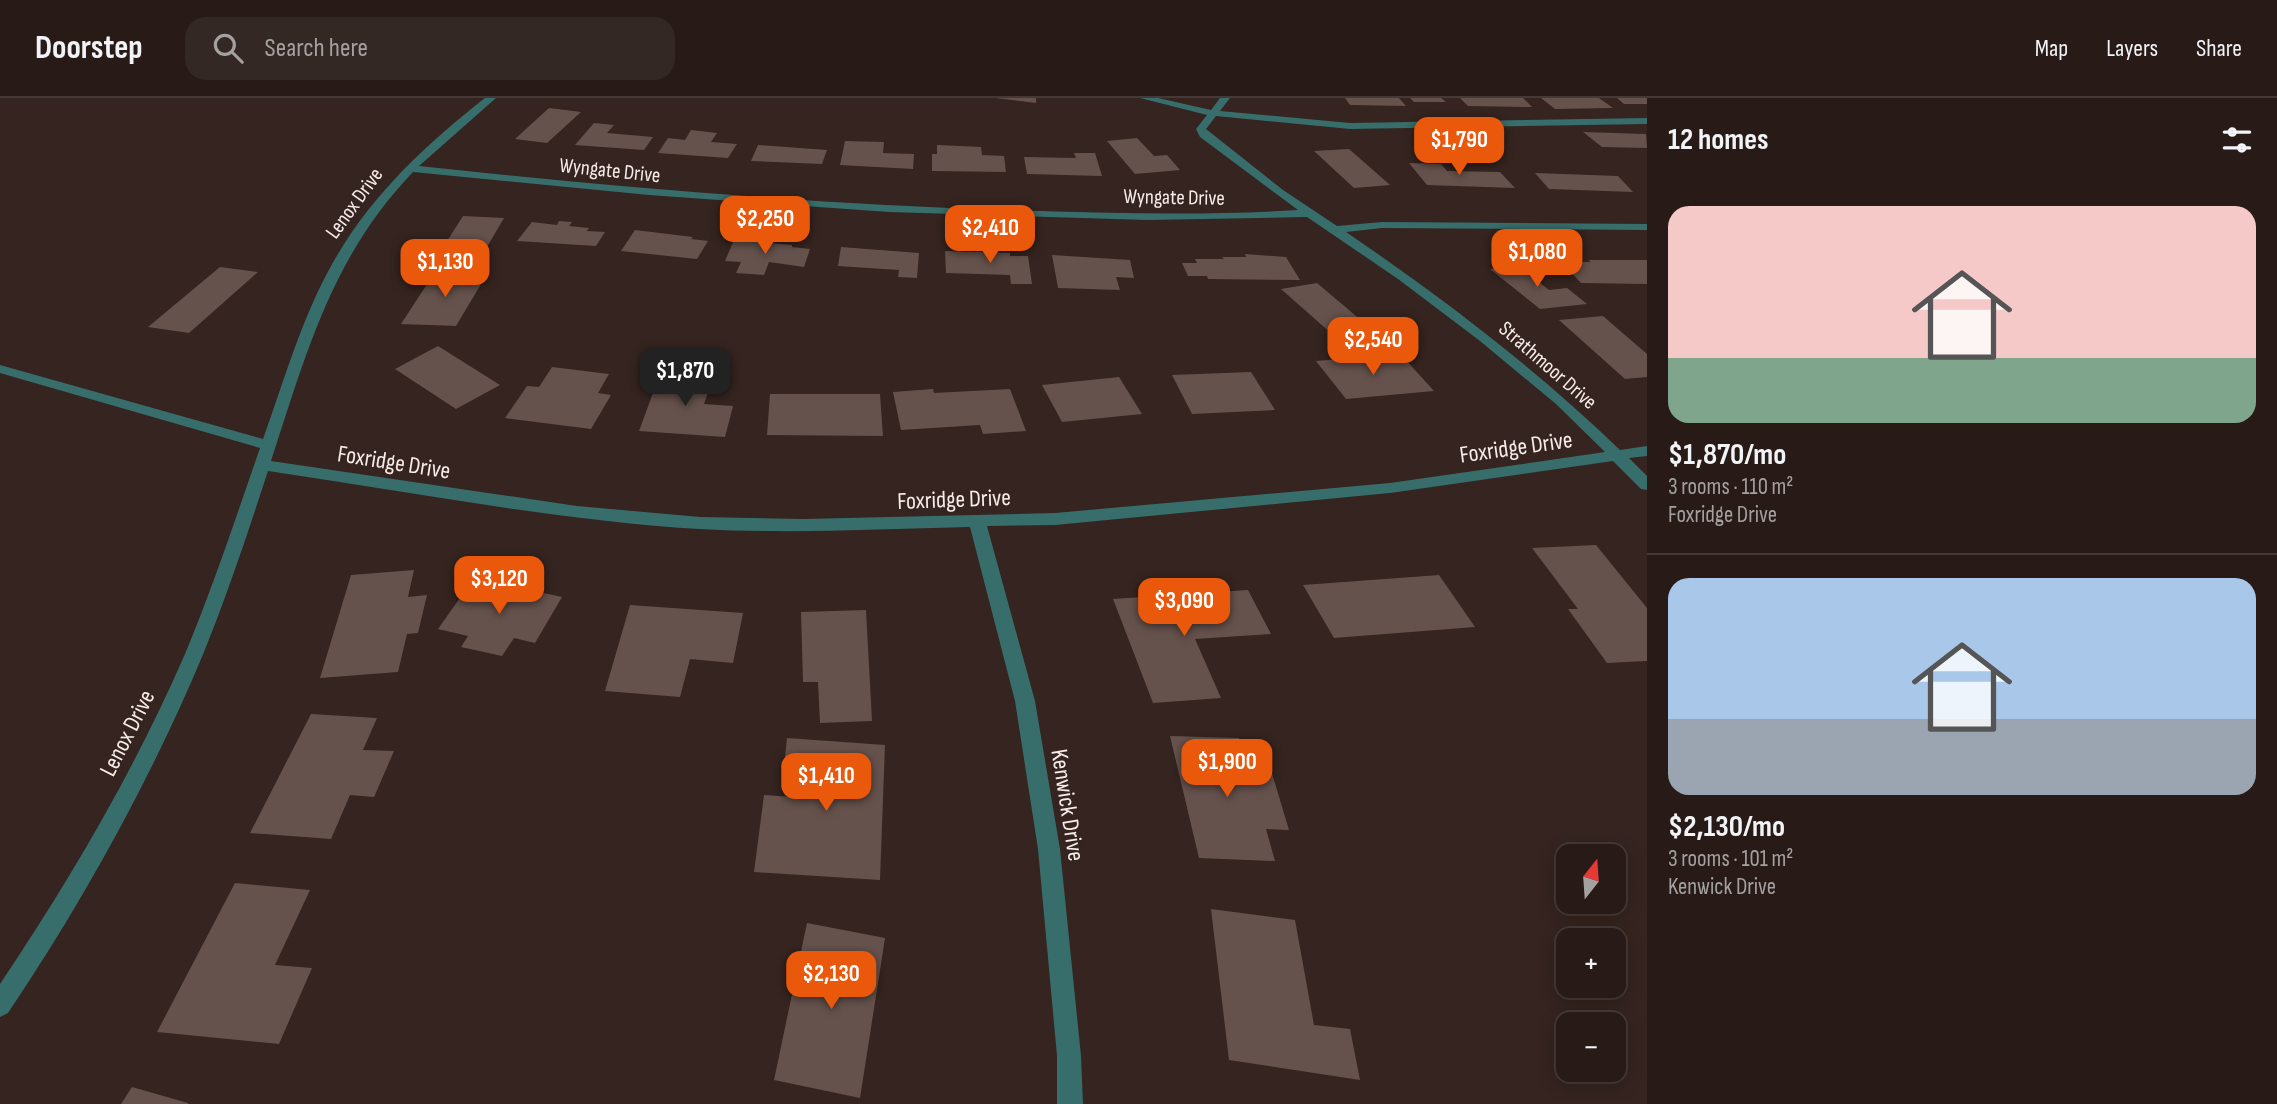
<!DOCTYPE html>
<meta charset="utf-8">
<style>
body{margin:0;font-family:"Sofia Sans Condensed",sans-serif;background:#342824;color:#f1f3f6;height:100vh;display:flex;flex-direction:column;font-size:26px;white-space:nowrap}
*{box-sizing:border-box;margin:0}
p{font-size:23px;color:#a5a1a1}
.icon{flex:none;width:38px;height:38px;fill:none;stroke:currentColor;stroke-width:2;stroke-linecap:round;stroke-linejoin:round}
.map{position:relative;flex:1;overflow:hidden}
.panel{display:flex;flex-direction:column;background:#281b17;width:630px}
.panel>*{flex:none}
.needle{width:46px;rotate:17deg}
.buttons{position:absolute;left:1556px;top:746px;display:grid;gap:14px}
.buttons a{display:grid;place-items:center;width:70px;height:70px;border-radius:14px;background:#281b17;box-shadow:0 4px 18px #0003,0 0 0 2px #443936;font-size:35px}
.price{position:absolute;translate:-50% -60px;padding:0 16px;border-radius:14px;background:#ea580c;color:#fff;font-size:23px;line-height:46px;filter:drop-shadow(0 2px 4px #0008)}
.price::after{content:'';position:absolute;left:50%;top:42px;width:21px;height:16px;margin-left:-10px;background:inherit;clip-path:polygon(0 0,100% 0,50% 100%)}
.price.on{background:#222;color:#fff}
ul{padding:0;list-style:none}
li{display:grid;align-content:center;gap:14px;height:371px;padding:0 21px}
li+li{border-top:2px solid #443936}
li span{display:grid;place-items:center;height:217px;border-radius:21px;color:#555}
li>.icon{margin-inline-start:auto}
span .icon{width:126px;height:126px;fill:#fffc;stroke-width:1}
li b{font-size:30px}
h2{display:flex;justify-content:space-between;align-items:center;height:84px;padding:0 21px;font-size:30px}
header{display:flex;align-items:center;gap:42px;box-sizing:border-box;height:98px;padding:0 35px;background:#281b17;border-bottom:2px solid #443936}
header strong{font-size:33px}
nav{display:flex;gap:38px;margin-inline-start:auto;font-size:24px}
.search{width:490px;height:63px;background:#342824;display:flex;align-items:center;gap:18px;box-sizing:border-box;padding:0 24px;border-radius:21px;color:#a5a1a1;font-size:26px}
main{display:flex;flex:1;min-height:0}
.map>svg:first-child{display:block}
.building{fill:#66524c}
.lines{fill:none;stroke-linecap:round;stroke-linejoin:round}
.minor{fill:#376d6b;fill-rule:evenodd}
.labels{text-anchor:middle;stroke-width:5;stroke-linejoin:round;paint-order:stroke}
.far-street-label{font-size:21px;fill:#f8ece8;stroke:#35241f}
.street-label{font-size:24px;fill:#f8ece8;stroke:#35241f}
</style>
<header>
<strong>Doorstep</strong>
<div class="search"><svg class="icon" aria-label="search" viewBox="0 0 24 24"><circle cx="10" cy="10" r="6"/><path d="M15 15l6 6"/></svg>Search here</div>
<nav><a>Map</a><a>Layers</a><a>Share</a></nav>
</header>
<main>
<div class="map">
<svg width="1647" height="1006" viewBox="0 0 1647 1006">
<rect width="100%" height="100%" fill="#35241f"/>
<g class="building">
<path d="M 996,0 L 1036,0 L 1036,5 Z"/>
<path d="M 1345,0 L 1399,0 L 1406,8 L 1350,7 Z"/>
<path d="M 1410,0 L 1441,0 L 1446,4 L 1414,4 Z"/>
<path d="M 1460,0 L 1523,0 L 1532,9 L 1468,8 Z"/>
<path d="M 1541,0 L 1599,0 L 1613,10 L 1555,11 Z"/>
<path d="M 1617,0 L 1647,0 L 1647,6 L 1624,6 Z"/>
<path d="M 549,10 L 581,14 L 547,45 L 515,41 Z"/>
<path d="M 594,25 L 614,27 L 607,35 L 653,39 L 644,52 L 575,47 Z"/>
<path d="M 691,32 L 717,35 L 711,44 L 737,46 L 728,60 L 658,55 L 668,40 L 685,42 Z"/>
<path d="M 1583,34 L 1646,36 L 1647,50 L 1602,49 Z"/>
<path d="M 1137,40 L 1154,58 L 1167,57 L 1180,72 L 1135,76 L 1107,43 Z"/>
<path d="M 845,43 L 884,44 L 883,55 L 914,56 L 913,71 L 840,67 Z"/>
<path d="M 758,47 L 827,52 L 822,66 L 751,63 Z"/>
<path d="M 937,47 L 981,49 L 982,57 L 1004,58 L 1006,74 L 932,73 L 932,56 L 937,56 Z"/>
<path d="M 1349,51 L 1390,87 L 1354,90 L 1314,53 Z"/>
<path d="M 1074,55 L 1095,55 L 1102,78 L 1027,76 L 1024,59 L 1076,60 Z"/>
<path d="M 1409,65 L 1441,66 L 1447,73 L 1500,74 L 1515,90 L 1427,87 Z"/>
<path d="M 1535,75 L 1618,78 L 1633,94 L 1549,91 Z"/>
<path d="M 463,118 L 504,120 L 477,166 L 433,165 Z"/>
<path d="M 559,123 L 572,124 L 569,128 L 589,130 L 587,133 L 605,134 L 596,148 L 517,143 L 532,124 L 557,127 Z"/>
<path d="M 635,132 L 693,139 L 691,141 L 708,143 L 697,161 L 621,153 Z"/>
<path d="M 734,142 L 792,147 L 792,149 L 810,151 L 804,169 L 769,164 L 764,177 L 736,175 L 741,164 L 725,163 Z"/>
<path d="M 841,149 L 919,155 L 917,180 L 898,179 L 899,172 L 838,168 Z"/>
<path d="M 945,153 L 1010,155 L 1010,158 L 1028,158 L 1032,186 L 1011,186 L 1010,177 L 946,175 Z"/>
<path d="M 1245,156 L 1286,159 L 1300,182 L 1208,181 L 1207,178 L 1188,178 L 1182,165 L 1197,165 L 1195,161 L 1224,161 L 1222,159 L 1246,159 Z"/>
<path d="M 1052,157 L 1130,162 L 1134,180 L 1116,179 L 1120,192 L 1058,190 Z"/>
<path d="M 1588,162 L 1647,162 L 1647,186 L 1581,185 L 1561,164 L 1591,164 Z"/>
<path d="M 1519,168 L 1549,192 L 1567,190 L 1587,206 L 1540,211 L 1490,171 Z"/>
<path d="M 220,169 L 258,174 L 189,235 L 148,229 Z"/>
<path d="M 435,174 L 487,176 L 456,228 L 401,226 Z"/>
<path d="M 1317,185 L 1369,229 L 1332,236 L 1281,191 Z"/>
<path d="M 1603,218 L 1647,256 L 1647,279 L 1625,281 L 1559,222 Z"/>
<path d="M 438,248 L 500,287 L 456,311 L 395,271 Z"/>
<path d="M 1377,258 L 1381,263 L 1405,261 L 1434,293 L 1346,301 L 1316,263 Z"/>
<path d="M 552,269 L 609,276 L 598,295 L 611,297 L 591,331 L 505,320 L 527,288 L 539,289 Z"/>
<path d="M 1251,274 L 1275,312 L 1192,316 L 1172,277 Z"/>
<path d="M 660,276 L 713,280 L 704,306 L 733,308 L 725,339 L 639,333 Z"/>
<path d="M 1119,279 L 1142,316 L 1062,324 L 1042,287 Z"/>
<path d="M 933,291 L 934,295 L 1010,291 L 1026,333 L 983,336 L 980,327 L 901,332 L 893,294 Z"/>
<path d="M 770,296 L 880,296 L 883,338 L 767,337 Z"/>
<path d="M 1596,447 L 1647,510 L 1647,563 L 1607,565 L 1568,511 L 1578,511 L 1532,450 Z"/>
<path d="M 414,472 L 408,499 L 427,497 L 418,535 L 407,536 L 398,574 L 320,580 L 351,477 Z"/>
<path d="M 1439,477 L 1475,529 L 1334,540 L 1303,487 Z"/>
<path d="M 474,480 L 562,499 L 535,545 L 514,540 L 502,558 L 461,549 L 468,538 L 438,531 Z"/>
<path d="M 1248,492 L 1271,536 L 1195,541 L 1221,600 L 1153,605 L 1113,501 Z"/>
<path d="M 630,507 L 743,515 L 733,565 L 690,561 L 680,599 L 605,593 Z"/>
<path d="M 866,512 L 872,623 L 820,625 L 818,584 L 803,584 L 801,514 Z"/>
<path d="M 311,616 L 377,620 L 363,652 L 394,653 L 374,699 L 350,697 L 331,741 L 250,735 Z"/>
<path d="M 1170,638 L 1239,640 L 1249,671 L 1271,672 L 1289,732 L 1266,731 L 1275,763 L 1199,760 Z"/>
<path d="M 787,640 L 885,647 L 880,782 L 754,774 L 764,697 L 805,700 L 807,681 L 783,678 Z"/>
<path d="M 235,785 L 310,792 L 275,867 L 312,870 L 279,946 L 157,934 Z"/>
<path d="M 1211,811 L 1295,822 L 1314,927 L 1350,931 L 1360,982 L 1229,962 Z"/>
<path d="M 807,825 L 885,840 L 860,1000 L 774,982 Z"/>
<path d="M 132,989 L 188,1005 L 188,1006 L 121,1006 Z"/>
</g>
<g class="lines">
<path class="minor" d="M 485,0 L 496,0 L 419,68 C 616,89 813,106 1012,112 C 1107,115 1203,118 1298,112 L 1200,39 L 1196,31 L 1207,17 L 1140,0 L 1158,0 L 1211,12 L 1220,0 L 1230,0 L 1220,13 L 1350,25 L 1647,20 L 1647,26 L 1350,31 L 1216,18 L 1206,31 L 1283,92 L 1337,128 L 1382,124 L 1647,126 L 1647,132 L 1382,130 L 1346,134 C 1443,200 1535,270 1620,352 L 1647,348 L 1647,358 L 1629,360 L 1647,378 L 1647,392 L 1641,391 L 1613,363 L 1390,395 L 1055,427 L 987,428 L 1035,603 L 1060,751 L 1081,958 L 1083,1006 L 1057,1006 L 1057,958 L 1038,751 L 1015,603 L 970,429 C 880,431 790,436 699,431 C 555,422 411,394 268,373 C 248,434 228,495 204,554 C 153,677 83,804 8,915 L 0,919 L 0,886 C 70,782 135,671 185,556 C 213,489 236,419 260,350 L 0,275 L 0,267 L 263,341 C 284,283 301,222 331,168 C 369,99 424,48 485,0 ZM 413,74 L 649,97 L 889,114 L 1148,122 L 1307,119 L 1398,181 L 1480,243 L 1556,306 L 1605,354 L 1390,385 L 1055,415 L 804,421 L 700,419 L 577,408 L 271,363 C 307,254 331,160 413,74 Z"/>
</g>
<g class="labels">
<g class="far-street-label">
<text transform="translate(610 72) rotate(6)" y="7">Wyngate Drive</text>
<text transform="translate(1174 99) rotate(1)" y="7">Wyngate Drive</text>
<text transform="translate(354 105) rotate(-54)" y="7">Lenox Drive</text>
<text transform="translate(1548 267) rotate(41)" y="7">Strathmoor Drive</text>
</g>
<g class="street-label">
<text transform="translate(1516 349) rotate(-8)" y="8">Foxridge Drive</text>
<text transform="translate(394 364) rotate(9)" y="8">Foxridge Drive</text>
<text transform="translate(954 401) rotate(-2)" y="8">Foxridge Drive</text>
<text transform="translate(127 635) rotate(-63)" y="8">Lenox Drive</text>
<text transform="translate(1068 707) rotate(81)" y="8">Kenwick Drive</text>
</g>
</g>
</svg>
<div class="buttons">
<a><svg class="needle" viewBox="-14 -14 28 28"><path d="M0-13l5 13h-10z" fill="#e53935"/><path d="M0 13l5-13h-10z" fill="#a5a1a1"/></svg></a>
<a>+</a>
<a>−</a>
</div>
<b class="price" style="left:1459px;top:79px">$1,790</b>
<b class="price" style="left:765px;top:158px">$2,250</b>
<b class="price" style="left:990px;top:167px">$2,410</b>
<b class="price" style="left:1537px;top:191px">$1,080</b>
<b class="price" style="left:445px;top:201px">$1,130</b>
<b class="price" style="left:1373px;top:279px">$2,540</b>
<b class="price on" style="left:685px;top:310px">$1,870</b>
<b class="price" style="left:499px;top:518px">$3,120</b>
<b class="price" style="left:1184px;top:540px">$3,090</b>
<b class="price" style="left:1227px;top:701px">$1,900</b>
<b class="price" style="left:826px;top:715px">$1,410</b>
<b class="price" style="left:831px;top:913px">$2,130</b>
</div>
<section class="panel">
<h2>12 homes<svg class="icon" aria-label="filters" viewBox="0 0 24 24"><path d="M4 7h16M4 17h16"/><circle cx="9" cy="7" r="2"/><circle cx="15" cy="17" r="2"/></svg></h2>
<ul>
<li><span style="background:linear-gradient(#f6c9c9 70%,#7fa58c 0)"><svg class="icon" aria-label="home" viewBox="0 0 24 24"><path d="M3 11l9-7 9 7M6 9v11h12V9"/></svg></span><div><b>$1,870/mo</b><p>3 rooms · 110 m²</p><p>Foxridge Drive</p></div></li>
<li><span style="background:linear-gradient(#a9c7e8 65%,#9aa5b1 0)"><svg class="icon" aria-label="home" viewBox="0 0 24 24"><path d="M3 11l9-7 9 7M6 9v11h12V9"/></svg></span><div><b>$2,130/mo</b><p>3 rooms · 101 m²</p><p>Kenwick Drive</p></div></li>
</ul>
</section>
</main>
